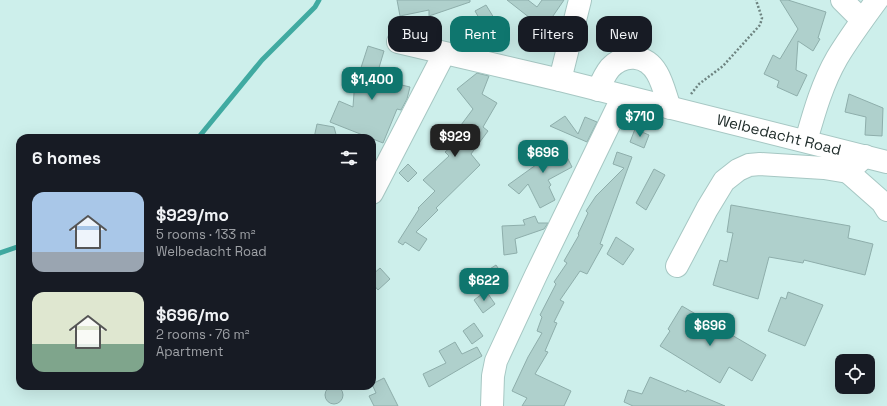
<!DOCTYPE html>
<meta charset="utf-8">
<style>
body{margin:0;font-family:"Space Grotesk",sans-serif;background:#242831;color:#f1f3f6;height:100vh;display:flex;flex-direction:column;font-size:15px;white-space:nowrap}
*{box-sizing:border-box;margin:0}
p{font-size:13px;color:#9ea1a6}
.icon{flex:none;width:22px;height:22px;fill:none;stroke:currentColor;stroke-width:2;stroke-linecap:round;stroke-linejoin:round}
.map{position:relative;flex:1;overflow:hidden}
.side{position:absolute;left:16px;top:134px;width:360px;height:256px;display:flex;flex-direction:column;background:#171b24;border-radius:12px;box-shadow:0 4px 16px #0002}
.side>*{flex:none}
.banner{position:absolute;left:388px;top:16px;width:380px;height:36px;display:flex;gap:8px}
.buttons{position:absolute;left:835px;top:354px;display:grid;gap:8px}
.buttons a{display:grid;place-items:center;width:40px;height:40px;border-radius:8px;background:#171b24;box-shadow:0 4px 16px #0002;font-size:20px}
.price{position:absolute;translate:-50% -34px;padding:0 9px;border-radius:8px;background:#0f766e;color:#fff;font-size:13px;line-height:26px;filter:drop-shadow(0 1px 2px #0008)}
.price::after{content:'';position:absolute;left:50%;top:24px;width:12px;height:9px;margin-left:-6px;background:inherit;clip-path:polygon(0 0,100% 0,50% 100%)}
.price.current{background:#222;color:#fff}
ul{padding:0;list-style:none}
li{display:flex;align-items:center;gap:12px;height:100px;padding:0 16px}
li span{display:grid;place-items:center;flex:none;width:112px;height:80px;border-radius:12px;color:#555}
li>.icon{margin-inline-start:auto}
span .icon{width:48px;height:48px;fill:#fffc;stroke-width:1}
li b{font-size:17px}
h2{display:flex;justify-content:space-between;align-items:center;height:48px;padding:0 16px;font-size:17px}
.tag{padding:0 14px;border-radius:12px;background:#171b24;box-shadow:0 4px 16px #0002;font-size:14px;line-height:36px}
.tag.current{background:#0f766e;color:#fff}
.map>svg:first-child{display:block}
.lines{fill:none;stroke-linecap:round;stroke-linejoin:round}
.stream{stroke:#40aaa1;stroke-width:5}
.building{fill:#afd0cc;stroke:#8eaeab}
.minor-casing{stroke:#a6c7c3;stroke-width:24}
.path{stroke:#6e8481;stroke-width:2.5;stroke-dasharray:2 2;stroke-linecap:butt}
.minor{stroke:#fff;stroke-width:22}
.labels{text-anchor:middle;stroke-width:3;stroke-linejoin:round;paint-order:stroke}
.street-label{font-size:15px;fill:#202d2b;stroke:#cdefeb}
</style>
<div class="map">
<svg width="887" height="406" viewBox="0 0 887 406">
<rect width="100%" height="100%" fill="#cdefeb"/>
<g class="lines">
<g class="stream">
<path d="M 198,138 L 262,60 L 315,7 L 319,0"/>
<path d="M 0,253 L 20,246"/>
</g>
</g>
<g class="building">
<path d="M 397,0 L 470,0 L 470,2 L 429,16 L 429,10 L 400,16 Z"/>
<path d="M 507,0 L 528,0 L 537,7 L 542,0 L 564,0 L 544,29 Z"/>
<path d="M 780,0 L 788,0 L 826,12 L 818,38 L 820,39 L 813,51 L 798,41 L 796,70 L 807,75 L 797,96 L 777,87 L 779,81 L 764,74 L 773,55 L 780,59 L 798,29 Z"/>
<path d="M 486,5 L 494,18 L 483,25 L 475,11 Z"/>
<path d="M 368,46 L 384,51 L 375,81 L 385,81 L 410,87 L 407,99 L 401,110 L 397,109 L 383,143 L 330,122 L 339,101 L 353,107 L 355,79 L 357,80 Z"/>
<path d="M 477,73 L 489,76 L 482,94 L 497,103 L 483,127 L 488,131 L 471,154 L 480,165 L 436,208 L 438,210 L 416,232 L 427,239 L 419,251 L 405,242 L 403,245 L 398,242 L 419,209 L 418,208 L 435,191 L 423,180 L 449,156 L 445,152 L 466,135 L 458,129 L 473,109 L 457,89 Z"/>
<path d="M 849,94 L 883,108 L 882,136 L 865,135 L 866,117 L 845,112 Z"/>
<path d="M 565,116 L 578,134 L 585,117 L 597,122 L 587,142 L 550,126 Z"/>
<path d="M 317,124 L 334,127 L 337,138 L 314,138 Z"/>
<path d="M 635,129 L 649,135 L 644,148 L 630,142 Z"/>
<path d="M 545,144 L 562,147 L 572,167 L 548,180 L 551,185 L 549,187 L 555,200 L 540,208 L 528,184 L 519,194 L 508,185 L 540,162 L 534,150 Z"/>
<path d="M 617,152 L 632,157 L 600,244 L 603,245 L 587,274 L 580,271 L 560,300 L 564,302 L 554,322 L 557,323 L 545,351 L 548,352 L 535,374 L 571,391 L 564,406 L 522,406 L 527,398 L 512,391 L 528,357 L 542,333 L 537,331 L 542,317 L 540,315 L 556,284 L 554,282 L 567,263 L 564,261 L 579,235 L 578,234 L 588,213 L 586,211 L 596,196 L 624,168 L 613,164 Z"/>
<path d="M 408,164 L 417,173 L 408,182 L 399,173 Z"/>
<path d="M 654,169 L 665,175 L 646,210 L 636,203 Z"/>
<path d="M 731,205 L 850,226 L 848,238 L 873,244 L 865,275 L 804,260 L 803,263 L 769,257 L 758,299 L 713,285 L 720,260 L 727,262 L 733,233 L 727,232 Z"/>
<path d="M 535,216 L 538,223 L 548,223 L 544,229 L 515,239 L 517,253 L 504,255 L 502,226 L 525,225 L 523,220 Z"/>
<path d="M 616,237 L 634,249 L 623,265 L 607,254 Z"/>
<path d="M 496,265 L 504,277 L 493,284 L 485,272 Z"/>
<path d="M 380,268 L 390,279 L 378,290 L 372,283 L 372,275 Z"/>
<path d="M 486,291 L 495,304 L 483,313 L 474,300 Z"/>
<path d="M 788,292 L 823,305 L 805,346 L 768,331 L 781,297 L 786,299 Z"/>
<path d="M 682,306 L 766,355 L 752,381 L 729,367 L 720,383 L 660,346 L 670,331 L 668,329 Z"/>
<path d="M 474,323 L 483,336 L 472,344 L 463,331 Z"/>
<path d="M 455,342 L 462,354 L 477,347 L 482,356 L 429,387 L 423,374 L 446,363 L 439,351 Z"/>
<path d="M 650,377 L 686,392 L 687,390 L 725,406 L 633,406 L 624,402 L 628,390 L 642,394 Z"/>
<path d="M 384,378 L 398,406 L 374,406 L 369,396 L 376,393 L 372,384 Z"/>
<circle cx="334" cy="395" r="9"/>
</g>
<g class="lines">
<g class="minor-casing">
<g id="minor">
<path d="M 842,0 L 862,20"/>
<path id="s1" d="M 398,42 L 560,80 L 887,162"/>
<path d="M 560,80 L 580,0"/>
<path d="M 598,90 C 601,83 605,74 610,68 C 624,53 646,54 657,73 C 663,83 666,97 670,108"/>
<path d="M 806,141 C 814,113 822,84 837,58 C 849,38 863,19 877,0"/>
<path d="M 848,172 L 882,202 L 887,210"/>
<path d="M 372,193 L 444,54"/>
<path d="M 677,266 L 707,209 L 724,181 L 738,170 L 749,165 L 760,164 L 824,168 L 848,172 L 865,156"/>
<path d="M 492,406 L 493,376 L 496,361 L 536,275 L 623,96"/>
</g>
</g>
<path class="path" d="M 691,94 L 699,84 L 723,66 L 760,25 L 762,18 L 756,0"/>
<use href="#minor" class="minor"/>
</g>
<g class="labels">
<g class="street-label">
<text dy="5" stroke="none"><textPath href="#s1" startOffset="392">Welbedacht Road</textPath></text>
</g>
</g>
</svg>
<div class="buttons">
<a><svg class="icon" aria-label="locate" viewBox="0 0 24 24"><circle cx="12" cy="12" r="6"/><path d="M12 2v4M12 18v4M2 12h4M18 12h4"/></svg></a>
</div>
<b class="price" style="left:372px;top:101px">$1,400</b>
<b class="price" style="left:640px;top:138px">$710</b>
<b class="price current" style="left:455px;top:158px">$929</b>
<b class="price" style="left:543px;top:174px">$696</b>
<b class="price" style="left:484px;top:302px">$622</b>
<b class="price" style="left:710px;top:347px">$696</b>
<div class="banner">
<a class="tag">Buy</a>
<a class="tag current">Rent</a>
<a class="tag">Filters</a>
<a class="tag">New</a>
</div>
<section class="side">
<h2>6 homes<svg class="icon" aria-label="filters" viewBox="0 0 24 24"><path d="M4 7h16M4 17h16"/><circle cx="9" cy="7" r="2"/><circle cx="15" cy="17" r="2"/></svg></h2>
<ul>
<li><span style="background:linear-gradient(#a9c7e8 75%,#9aa5b1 0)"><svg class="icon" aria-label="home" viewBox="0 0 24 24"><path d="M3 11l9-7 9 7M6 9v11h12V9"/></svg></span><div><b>$929/mo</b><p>5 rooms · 133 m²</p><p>Welbedacht Road</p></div></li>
<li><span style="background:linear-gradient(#dfe7d0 65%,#7fa58c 0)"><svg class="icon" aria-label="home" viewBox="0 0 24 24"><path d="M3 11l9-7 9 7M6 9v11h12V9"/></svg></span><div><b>$696/mo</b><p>2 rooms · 76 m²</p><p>Apartment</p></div></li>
</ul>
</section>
</div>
